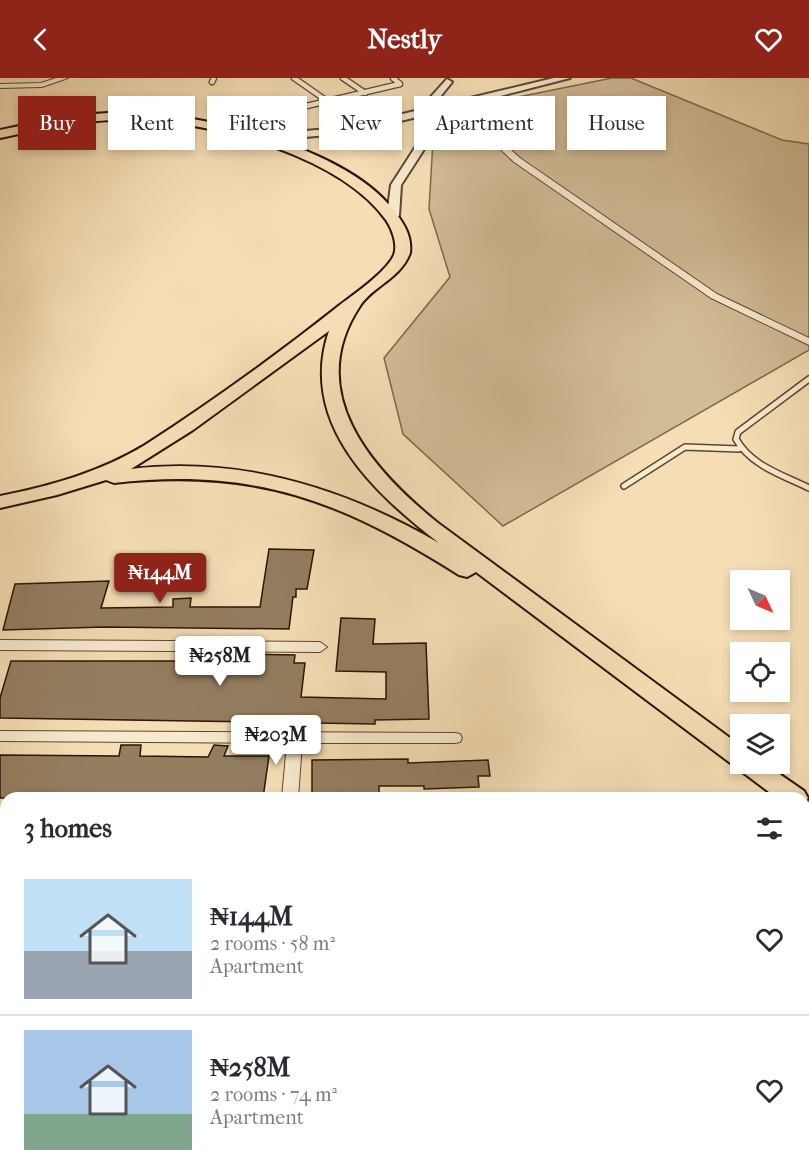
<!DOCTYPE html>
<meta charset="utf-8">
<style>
body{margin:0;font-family:"IM FELL French Canon",serif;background:#f7f7f7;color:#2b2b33;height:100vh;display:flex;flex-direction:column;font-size:22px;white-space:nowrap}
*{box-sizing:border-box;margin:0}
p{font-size:20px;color:#7c7c81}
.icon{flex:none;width:33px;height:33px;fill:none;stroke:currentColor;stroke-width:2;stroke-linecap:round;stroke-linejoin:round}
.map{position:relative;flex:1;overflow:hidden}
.details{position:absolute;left:0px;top:714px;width:810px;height:384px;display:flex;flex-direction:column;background:#fff;border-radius:18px 18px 0 0;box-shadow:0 3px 9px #0003}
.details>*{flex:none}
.banner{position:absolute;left:18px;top:18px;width:774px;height:54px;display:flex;gap:12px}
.needle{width:39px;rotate:134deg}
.fabs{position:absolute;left:730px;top:492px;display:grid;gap:12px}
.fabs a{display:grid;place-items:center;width:60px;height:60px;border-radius:0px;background:#fff;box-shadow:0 3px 9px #0003;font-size:30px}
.price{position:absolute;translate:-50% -51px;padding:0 14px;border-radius:6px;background:#fff;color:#222;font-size:20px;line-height:39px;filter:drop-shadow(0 2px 3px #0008)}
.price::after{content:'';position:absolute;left:50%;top:36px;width:18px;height:14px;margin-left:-9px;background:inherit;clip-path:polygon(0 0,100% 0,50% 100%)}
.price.active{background:#8f2418;color:#fff}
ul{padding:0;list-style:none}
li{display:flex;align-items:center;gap:18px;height:150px;padding:0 24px}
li+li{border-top:2px solid #e1e1e2}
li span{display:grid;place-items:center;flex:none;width:168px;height:120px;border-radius:0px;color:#555}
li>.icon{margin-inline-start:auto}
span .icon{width:72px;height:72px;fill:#fffc;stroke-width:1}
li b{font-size:26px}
h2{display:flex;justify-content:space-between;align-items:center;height:72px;padding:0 24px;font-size:26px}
.pill{padding:0 21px;border-radius:0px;background:#fff;box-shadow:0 3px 9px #0003;font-size:21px;line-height:54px}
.pill.active{background:#8f2418;color:#fff}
header{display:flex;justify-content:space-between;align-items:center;height:78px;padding:0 24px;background:#8f2418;color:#fff;font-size:27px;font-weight:700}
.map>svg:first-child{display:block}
.green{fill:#d2bc97;stroke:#7e684d;stroke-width:1.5}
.building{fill:#947e60;stroke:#2a1503;stroke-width:1.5}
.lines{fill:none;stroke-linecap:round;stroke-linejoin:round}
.service-far1-casing{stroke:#5d4730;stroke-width:7}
.service-casing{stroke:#5d4730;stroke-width:8}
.minor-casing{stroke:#5d4730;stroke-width:2}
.tertiary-casing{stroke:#5d4730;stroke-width:4}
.primary-casing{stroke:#2a1503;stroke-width:4}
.service-far1{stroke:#f8eacf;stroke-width:4.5}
.service{stroke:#f8eacf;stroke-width:5}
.minor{fill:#f8eacf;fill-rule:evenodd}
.tertiary{fill:#f8eacf;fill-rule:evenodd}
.primary{fill:#f5deb5;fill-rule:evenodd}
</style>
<header><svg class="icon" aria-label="back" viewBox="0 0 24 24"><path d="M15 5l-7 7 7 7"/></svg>Nestly<svg class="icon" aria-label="heart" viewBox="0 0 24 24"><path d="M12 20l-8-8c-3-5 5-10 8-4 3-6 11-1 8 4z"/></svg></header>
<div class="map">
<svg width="809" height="1098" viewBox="0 0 809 1098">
<rect width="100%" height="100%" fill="#f5deb5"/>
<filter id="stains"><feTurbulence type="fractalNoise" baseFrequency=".00333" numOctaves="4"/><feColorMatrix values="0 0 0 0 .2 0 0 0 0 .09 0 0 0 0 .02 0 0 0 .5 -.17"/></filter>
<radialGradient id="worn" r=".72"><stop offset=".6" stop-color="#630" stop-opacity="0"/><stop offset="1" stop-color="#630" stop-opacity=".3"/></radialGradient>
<path class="green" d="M 612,0 L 631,0 L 782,62 L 809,66 L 809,272 L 503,448 L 403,356 L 384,280 L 450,199 L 429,131 L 434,45 L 518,19 Z"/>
<g class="building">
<path d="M 269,471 L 314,472 L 307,511 L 296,511 L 296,519 L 293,519 L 289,551 L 104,549 L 3,552 L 15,506 L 109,503 L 101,530 L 173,529 L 173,521 L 191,520 L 190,529 L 260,529 Z"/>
<path d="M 341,540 L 375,541 L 373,566 L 426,565 L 429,641 L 375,642 L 375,646 L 0,640 L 0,620 L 11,583 L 181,583 L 183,575 L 207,576 L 205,581 L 242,585 L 246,576 L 295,577 L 294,585 L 305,585 L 301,619 L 386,621 L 386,594 L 336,593 Z"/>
<path d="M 121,667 L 141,667 L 140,678 L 208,679 L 214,667 L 228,668 L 224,678 L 269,678 L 263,720 L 0,720 L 0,677 L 119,678 Z"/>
<path d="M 408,681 L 408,685 L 488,682 L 490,698 L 478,698 L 479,709 L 424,711 L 424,708 L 379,708 L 379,720 L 312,720 L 312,682 Z"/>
</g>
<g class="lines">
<g class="service-far1-casing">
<g id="service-far1">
<path d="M 294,0 L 327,23"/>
<path d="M 343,0 L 365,15"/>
<path d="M 212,4 L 214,0"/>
<path d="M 298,30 L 400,6 L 393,0"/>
</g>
</g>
<g class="service-casing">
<g id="service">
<path d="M 809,301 L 738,354 L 736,361 C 751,388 783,397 809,410"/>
<path d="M 624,408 L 685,369 L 739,371"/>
</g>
</g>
<g class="minor-casing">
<g id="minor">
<path d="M 56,0 L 68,0 L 42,9 L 0,10 L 0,6 L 41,5 Z"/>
<path d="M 458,24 L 520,80 L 717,216 L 809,260 L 809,267 L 711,220 L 514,84 L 455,28 L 454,26 Z"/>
<path d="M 0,562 L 320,564 L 327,569 L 320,574 L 0,572 Z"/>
<path d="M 0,653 L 455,655 L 460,656 L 462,660 L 460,664 L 455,665 L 302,665 L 298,720 L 282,720 L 287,665 L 0,663 Z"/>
<path d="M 0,761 L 6,762 L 6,774 L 0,773 Z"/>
<rect x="0" y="892" width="6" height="14"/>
<rect x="0" y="1036" width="6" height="18"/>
<path d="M 804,1081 L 809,1083 L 809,1098 L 799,1098 L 795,1092 L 804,1092 Z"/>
<path d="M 336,1092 L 357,1092 L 360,1098 L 339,1098 Z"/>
<path d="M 562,1092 L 585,1092 L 588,1098 L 565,1098 Z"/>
</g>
</g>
<g class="tertiary-casing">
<path id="tertiary" d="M 554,0 L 570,0 L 450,31 L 401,107 L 399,138 L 393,141 L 387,138 L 391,107 L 438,34 L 350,55 L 294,60 L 233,56 L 228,53 L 233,50 L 294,54 L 350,49 L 419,32 L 447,1 L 452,4 L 432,29 Z"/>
</g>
<g class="primary-casing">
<path id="primary" d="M 127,34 C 204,36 347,69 395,134 C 404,146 412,158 410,175 C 401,200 372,209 360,228 C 303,314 371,391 438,445 L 741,668 L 741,686 L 765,686 L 804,713 L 808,720 L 804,727 L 804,720 L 777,720 L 476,494 L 467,499 L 459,497 C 342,423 255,389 114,405 L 106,402 L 57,417 L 0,430 L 0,418 C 51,408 100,394 145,367 C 213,323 278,276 341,226 C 356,215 387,193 394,177 C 398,166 392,151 386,142 C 341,79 219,46 144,42 C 95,39 47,50 0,60 L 0,52 C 42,43 84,35 127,34 ZM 329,253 C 298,345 373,414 439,465 C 344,410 242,378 131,391 L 193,352 Z"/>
</g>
<use href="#service-far1" class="service-far1"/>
<use href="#service" class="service"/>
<use href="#minor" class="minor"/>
<use href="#tertiary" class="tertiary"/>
<use href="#primary" class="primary"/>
</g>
<rect width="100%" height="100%" filter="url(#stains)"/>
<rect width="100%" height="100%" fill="url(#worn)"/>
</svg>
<div class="fabs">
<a><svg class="needle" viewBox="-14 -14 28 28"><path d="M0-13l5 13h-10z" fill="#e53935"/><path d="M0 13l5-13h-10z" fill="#7c7c81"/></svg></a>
<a><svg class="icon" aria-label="locate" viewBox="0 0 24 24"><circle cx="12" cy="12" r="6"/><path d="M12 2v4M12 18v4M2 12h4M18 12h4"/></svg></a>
<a><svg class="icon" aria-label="layers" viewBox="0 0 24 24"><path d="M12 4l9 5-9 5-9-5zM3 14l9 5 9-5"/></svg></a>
</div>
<b class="price active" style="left:160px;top:526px">₦144M</b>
<b class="price" style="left:220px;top:609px">₦258M</b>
<b class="price" style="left:276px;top:688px">₦203M</b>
<div class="banner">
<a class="pill active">Buy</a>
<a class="pill">Rent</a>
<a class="pill">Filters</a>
<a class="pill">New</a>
<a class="pill">Apartment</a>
<a class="pill">House</a>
</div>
<section class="details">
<h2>3 homes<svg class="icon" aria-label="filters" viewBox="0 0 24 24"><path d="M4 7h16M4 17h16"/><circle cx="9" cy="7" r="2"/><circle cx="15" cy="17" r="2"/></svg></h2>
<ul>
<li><span style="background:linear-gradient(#bfe0f5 60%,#9aa5b1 0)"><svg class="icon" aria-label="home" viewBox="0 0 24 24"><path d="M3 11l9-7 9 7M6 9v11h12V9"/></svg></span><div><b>₦144M</b><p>2 rooms · 58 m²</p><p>Apartment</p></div><svg class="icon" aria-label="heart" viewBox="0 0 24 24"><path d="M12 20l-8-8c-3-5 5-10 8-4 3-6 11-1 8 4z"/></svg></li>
<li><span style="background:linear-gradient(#a9c7e8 70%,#7fa58c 0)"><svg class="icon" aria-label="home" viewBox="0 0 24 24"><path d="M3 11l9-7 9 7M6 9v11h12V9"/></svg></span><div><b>₦258M</b><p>2 rooms · 74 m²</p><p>Apartment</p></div><svg class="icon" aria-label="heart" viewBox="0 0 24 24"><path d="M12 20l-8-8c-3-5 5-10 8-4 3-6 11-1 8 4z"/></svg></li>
</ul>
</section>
</div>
